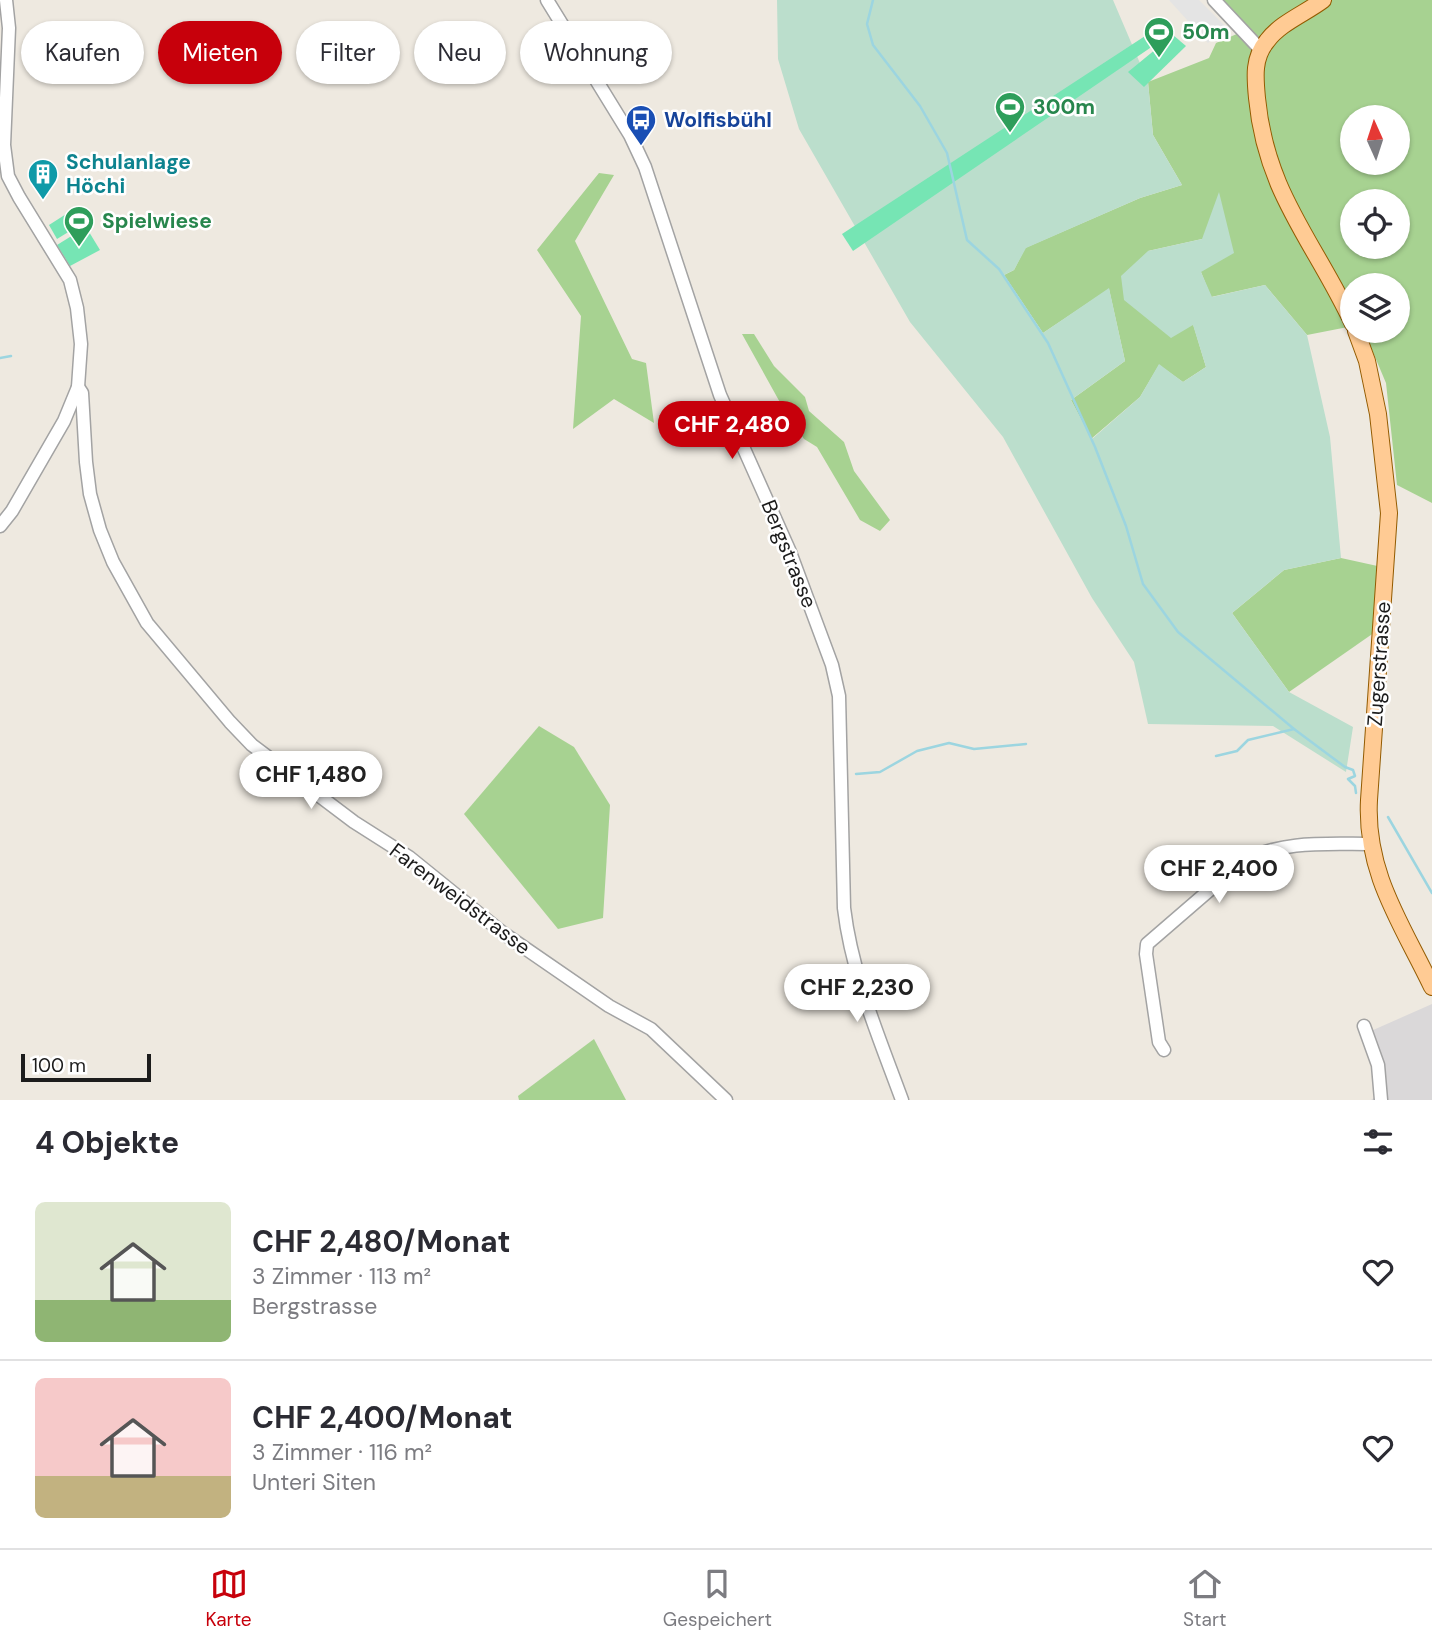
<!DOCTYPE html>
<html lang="de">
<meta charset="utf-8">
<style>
body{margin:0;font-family:"DM Sans",sans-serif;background:#f2f2f3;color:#2b2b33;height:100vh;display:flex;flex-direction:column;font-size:26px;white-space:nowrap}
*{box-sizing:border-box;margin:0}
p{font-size:23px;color:#7c7c81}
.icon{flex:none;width:38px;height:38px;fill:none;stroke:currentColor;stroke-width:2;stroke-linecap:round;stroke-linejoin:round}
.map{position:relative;height:1100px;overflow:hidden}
.sheet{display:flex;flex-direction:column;background:#fff;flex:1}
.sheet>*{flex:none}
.top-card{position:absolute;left:21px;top:21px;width:700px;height:63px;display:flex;gap:14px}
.needle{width:46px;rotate:357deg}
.fabs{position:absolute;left:1340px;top:105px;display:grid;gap:14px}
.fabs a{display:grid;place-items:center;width:70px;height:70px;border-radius:50%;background:#fff;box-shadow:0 2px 5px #0004;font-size:35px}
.scale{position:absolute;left:21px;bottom:18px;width:130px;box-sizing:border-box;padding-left:7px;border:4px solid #1c1c1c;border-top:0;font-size:19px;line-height:24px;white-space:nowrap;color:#1c1c1c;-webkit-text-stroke:5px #fff;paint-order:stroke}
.price{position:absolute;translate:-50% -60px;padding:0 16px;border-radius:24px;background:#fff;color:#222;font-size:23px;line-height:46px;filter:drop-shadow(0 2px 4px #0008)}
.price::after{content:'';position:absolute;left:50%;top:42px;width:21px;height:16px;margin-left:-10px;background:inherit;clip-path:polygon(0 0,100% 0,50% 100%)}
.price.on{background:#c7000b;color:#fff}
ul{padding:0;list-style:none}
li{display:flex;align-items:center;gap:21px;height:175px;padding:0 35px}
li+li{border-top:2px solid #e1e1e2}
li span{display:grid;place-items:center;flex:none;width:196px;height:140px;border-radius:10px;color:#555}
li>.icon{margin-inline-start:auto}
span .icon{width:84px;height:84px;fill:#fffc;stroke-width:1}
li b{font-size:30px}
h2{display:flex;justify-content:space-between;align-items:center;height:84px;padding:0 35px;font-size:30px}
.tag{padding:0 24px;border-radius:32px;background:#fff;box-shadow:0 2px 5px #0004;font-size:24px;line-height:63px}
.tag.on{background:#c7000b;color:#fff}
.tab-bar{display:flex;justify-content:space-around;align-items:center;height:98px;border-top:2px solid #e1e1e2;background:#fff;font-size:19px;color:#7c7c81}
.tab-bar a{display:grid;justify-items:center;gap:4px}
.tab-bar .on{color:#c7000b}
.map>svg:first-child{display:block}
.residential{fill:#dad8d9}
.forest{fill:#a7d291;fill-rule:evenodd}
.wetland{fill:#bbdecc}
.pitch{fill:#76e5b4}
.parking{fill:#e4e4e4}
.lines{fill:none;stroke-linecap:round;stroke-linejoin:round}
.stream{stroke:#9cd5e0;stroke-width:2.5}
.minor-casing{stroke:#a3a3a3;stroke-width:15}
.major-casing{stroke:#935b00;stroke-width:18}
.minor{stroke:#fff;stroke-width:12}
.major{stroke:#ffcb94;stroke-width:16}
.labels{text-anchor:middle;stroke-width:5;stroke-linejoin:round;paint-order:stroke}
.leisure-label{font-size:21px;font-weight:bold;fill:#27864d;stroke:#fff;text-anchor:start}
.transit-label{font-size:21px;font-weight:bold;fill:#164399;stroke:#fff;text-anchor:start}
.culture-label{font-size:21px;font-weight:bold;fill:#0d838f;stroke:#fff;text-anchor:start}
.street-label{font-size:21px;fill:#1c1c1c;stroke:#fff}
</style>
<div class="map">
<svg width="1432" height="1100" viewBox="0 0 1432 1100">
<rect width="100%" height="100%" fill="#eee9e0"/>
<path class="residential" d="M 1432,1004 L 1432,1100 L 1371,1100 L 1385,1090 L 1371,1031 Z"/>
<g class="forest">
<path d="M 1222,0 L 1432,0 L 1432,503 L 1397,485 L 1386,383 L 1364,331 L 1398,331 L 1398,285 L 1353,285 L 1353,326 L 1307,335 L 1265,285 L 1211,297 L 1201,272 L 1202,239 L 1148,251 L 1193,324 L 1206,367 L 1183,382 L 1159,365 L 1140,397 L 1091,439 L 1071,400 L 1125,361 L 1109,289 L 1043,333 L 1004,275 L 1014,270 L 1025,248 L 1140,198 L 1182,185 L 1153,135 L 1148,82 L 1209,58 L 1216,43 L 1246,30 ZM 1353,117 L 1398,117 L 1398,163 L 1353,163 ZM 1353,201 L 1398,201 L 1398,247 L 1353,247 Z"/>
<path d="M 599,173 L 614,175 L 575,241 L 632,359 L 646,363 L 654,423 L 614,399 L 573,429 L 581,316 L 537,250 Z"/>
<path d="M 742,334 L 754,334 L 774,366 L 805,397 L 809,411 L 844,442 L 854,471 L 890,520 L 880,531 L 860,520 L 817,447 L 804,439 L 782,406 Z"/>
<path d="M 1341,558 L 1382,567 L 1378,630 L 1289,692 L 1232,613 L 1284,570 Z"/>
<path d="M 539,726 L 574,747 L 610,805 L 603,918 L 558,929 L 464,814 Z"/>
<path d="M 594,1039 L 626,1100 L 519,1100 L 518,1096 Z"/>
</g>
<path class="wetland" d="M 777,0 L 1113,0 L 1148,82 L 1153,135 L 1182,185 L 1140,198 L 1026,248 L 1014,270 L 1004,275 L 1043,333 L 1109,288 L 1125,361 L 1071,400 L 1092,439 L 1140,397 L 1159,364 L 1183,382 L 1206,367 L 1193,325 L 1171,338 L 1124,300 L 1121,276 L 1148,251 L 1202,239 L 1219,192 L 1234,253 L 1201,272 L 1212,297 L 1265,285 L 1307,335 L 1330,437 L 1341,558 L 1284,570 L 1232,613 L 1289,692 L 1353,727 L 1346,772 L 1273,726 L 1148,724 L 1134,662 L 1092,598 L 1003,437 L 910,322 L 799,129 L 778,59 Z"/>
<g class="pitch">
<path d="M 1165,23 L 1172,33 L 853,251 L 842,234 Z"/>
<path d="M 1173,35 L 1186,46 L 1144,87 L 1128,72 Z"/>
<path d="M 74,209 L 83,223 L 57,239 L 49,225 Z"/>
<path d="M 86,227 L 100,250 L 70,266 L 57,245 Z"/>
</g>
<path class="parking" d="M 1169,0 L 1199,0 L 1225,26 L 1208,43 Z"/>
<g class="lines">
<g class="stream">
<path d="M 873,0 L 867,24 L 873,45 L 920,106 L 947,153 L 967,240 L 999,269 L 1048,343 L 1095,447 L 1126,526 L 1143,584 L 1178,632 L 1294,729 L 1345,767 L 1353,770 L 1355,776 L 1348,779 L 1355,786 L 1356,793"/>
<path d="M 0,358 L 11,356"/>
<path d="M 1216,756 L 1237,751 L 1248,740 L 1294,729"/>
<path d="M 856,774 L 880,772 L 917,751 L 949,743 L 974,749 L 1026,744"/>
<path d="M 1388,817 L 1432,893"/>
</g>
<g class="minor-casing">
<g id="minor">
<path d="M 547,0 L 630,135 L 645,167 L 720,395 L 790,552 L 832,665 L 839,696 L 844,908 C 852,975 879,1037 902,1100"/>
<path d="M 1214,0 L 1261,50"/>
<path d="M 78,387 L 82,393 L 86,462 L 90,494 L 100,530 L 113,562 L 147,623 L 230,722 L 252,745 L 354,822 L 409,857 L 503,933 L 609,1006 L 651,1029 L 726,1100"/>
<path d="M 0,526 L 12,511 L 64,421 L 78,387 L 81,344 L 77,308 L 70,280 L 19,197 L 8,176 L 4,145 L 9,28 L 6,0"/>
<path d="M 1364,1026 L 1378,1065 L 1381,1100"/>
<path d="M 1164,1050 L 1159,1042 L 1146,954 L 1147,944 L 1242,862 C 1281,840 1327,844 1370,844"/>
</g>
</g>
<g class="major-casing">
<g id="major">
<path d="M 1323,0 C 1306,13 1280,23 1267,41 C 1253,58 1255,77 1257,98 C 1266,194 1315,242 1353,324"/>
<path d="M 1356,331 L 1367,361 L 1378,414 L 1389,513 L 1369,800 C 1365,873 1402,924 1432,987"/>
</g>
</g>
<use href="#minor" class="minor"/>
<use href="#major" class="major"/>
</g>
<defs>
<g id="stadium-pin" transform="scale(1.575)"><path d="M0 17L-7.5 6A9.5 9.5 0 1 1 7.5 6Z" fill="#2e9e5b" stroke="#fff"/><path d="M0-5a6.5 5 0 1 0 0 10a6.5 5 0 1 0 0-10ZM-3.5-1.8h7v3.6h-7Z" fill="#fff"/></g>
<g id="bus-pin" transform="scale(1.575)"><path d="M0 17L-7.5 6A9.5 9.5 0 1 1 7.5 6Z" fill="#1a4fb4" stroke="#fff"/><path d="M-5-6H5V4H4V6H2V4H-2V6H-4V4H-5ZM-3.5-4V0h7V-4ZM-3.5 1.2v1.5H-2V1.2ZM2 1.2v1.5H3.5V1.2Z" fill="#fff"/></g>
<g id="building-pin" transform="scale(1.575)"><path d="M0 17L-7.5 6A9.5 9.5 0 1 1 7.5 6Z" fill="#0f9aa8" stroke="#fff"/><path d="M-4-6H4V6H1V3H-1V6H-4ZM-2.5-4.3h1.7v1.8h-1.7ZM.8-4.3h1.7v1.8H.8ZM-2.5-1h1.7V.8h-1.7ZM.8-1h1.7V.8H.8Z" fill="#fff"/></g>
</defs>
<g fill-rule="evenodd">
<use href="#stadium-pin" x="1159" y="32"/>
<use href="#stadium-pin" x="1010" y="107"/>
<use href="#bus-pin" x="641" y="120"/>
<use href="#building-pin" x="43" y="174"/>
<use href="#stadium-pin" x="79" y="221"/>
</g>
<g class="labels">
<g class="leisure-label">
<text x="1182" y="39">50m</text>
<text x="1033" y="114">300m</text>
<text x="102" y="228">Spielwiese</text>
</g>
<g class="transit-label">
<text x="664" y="127">Wolfisbühl</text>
</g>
<g class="culture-label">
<text x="66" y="169">Schulanlage<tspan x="66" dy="24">Höchi</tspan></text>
</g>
<g class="street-label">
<text transform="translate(789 554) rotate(68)" y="7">Bergstrasse</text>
<text transform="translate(1379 664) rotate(-86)" y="7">Zugerstrasse</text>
<text transform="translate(460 899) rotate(37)" y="7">Farenweidstrasse</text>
</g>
</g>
</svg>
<div class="fabs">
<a><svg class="needle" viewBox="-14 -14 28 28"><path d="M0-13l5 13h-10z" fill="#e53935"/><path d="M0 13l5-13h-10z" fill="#7c7c81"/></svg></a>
<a><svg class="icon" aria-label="locate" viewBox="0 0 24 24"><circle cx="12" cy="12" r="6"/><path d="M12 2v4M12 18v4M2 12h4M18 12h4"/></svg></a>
<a><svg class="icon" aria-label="layers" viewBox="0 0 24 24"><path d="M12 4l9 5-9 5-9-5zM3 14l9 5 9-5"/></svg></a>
</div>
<div class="scale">100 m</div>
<b class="price on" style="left:732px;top:461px">CHF 2,480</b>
<b class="price" style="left:311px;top:811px">CHF 1,480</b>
<b class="price" style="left:1219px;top:905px">CHF 2,400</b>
<b class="price" style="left:857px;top:1024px">CHF 2,230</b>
<div class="top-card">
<a class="tag">Kaufen</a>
<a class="tag on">Mieten</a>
<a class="tag">Filter</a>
<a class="tag">Neu</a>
<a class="tag">Wohnung</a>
</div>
</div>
<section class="sheet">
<h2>4 Objekte<svg class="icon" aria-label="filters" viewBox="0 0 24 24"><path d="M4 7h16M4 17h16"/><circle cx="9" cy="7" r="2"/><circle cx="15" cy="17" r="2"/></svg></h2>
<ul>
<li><span style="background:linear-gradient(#dfe7d0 70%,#8fb573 0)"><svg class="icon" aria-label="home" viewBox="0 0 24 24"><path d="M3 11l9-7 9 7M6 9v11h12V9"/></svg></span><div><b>CHF 2,480/Monat</b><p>3 Zimmer · 113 m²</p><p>Bergstrasse</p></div><svg class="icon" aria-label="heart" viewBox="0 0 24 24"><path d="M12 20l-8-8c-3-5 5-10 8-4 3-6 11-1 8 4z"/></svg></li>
<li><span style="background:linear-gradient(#f6c9c9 70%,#c2b280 0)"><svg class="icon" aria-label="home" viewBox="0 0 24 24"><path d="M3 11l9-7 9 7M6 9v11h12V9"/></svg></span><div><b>CHF 2,400/Monat</b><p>3 Zimmer · 116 m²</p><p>Unteri Siten</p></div><svg class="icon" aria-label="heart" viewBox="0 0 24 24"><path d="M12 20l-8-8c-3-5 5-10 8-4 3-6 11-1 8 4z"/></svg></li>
</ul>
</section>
<nav class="tab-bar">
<a class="on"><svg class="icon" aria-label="map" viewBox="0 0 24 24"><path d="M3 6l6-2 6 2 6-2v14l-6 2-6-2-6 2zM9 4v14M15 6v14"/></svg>Karte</a>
<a><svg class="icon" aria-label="saved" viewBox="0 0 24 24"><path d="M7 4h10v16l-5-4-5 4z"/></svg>Gespeichert</a>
<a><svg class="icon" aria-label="home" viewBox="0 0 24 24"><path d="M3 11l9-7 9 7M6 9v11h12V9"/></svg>Start</a>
</nav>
